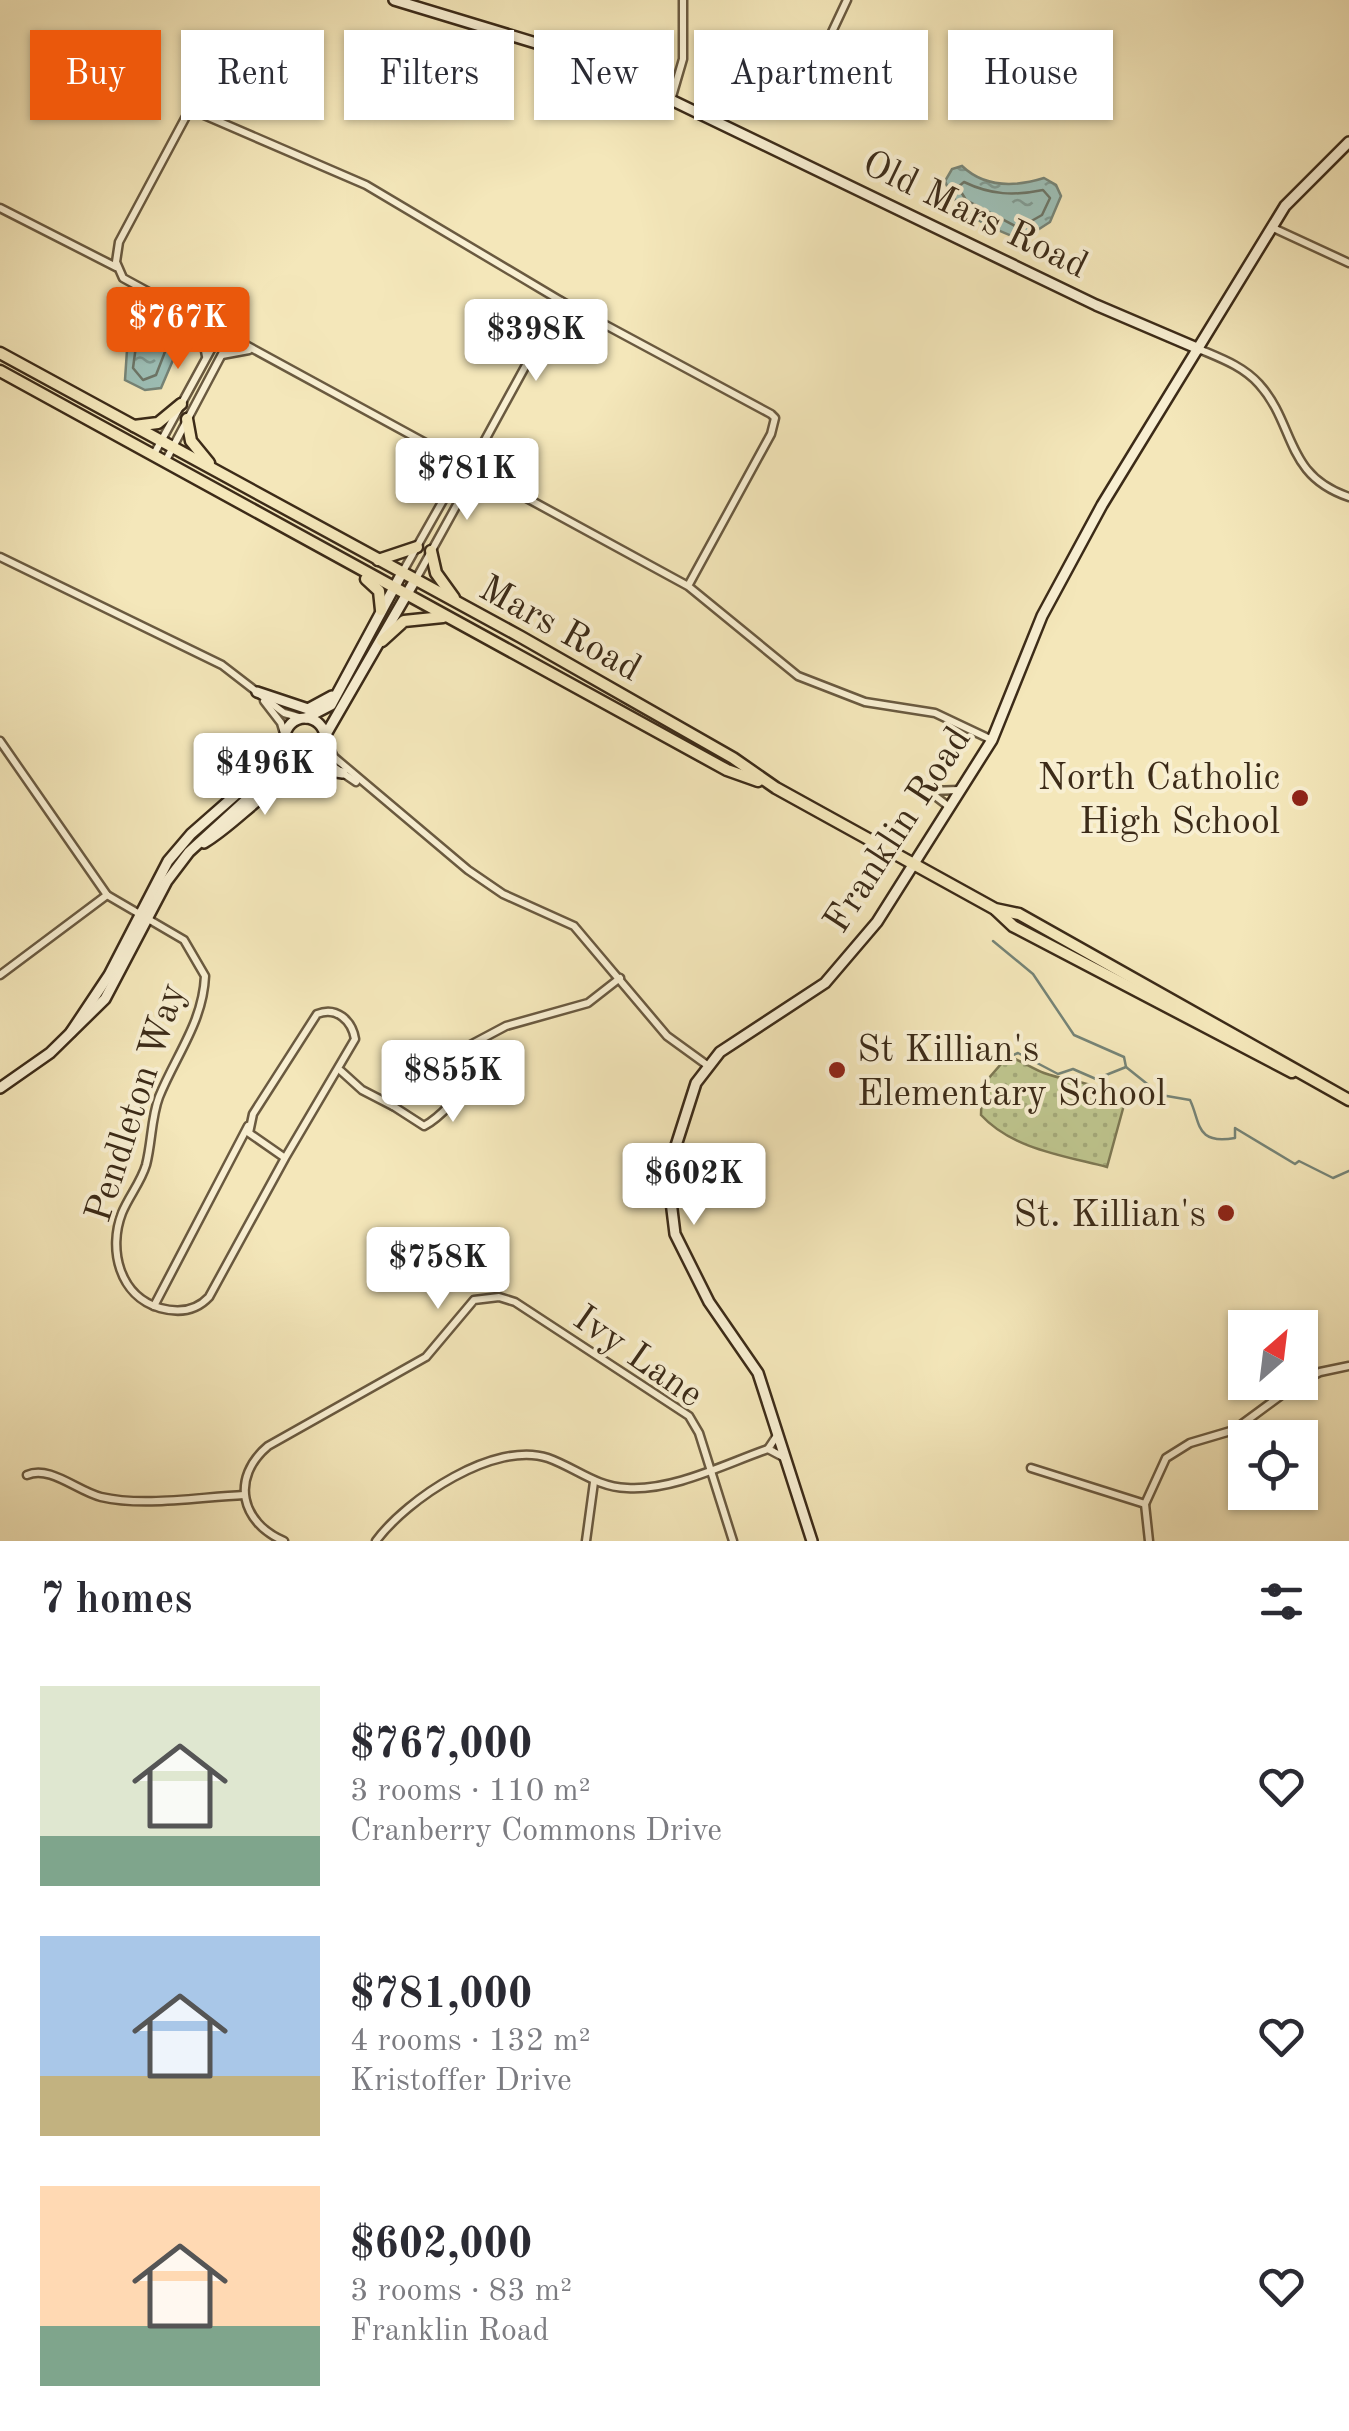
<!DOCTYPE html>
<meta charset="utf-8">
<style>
body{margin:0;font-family:"Old Standard TT",serif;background:#f2f2f3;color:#2b2b33;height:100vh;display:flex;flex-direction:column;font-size:38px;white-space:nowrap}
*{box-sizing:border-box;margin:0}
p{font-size:32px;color:#7c7c81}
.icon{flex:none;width:55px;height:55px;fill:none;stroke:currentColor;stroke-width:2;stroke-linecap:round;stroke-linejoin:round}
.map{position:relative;height:1541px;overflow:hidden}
.side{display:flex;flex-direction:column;background:#fff;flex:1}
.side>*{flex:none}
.top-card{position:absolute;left:30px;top:30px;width:1290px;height:90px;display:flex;gap:20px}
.needle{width:65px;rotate:28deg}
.fabs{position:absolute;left:1228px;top:1310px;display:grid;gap:20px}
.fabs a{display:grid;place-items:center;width:90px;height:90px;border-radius:0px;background:#fff;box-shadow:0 2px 8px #0004;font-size:50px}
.price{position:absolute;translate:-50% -85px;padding:0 22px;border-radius:10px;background:#fff;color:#222;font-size:32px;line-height:65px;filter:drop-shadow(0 2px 5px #0008)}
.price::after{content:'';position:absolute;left:50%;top:60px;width:30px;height:22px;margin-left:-15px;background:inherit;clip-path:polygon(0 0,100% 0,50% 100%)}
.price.on{background:#ea580c;color:#fff}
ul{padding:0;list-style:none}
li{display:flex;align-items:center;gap:30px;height:250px;padding:0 40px}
li span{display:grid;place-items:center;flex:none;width:280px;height:200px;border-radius:0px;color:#555}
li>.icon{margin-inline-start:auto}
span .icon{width:120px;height:120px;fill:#fffc;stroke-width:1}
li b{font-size:42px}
h2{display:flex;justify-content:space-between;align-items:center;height:120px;padding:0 40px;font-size:42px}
.tag{padding:0 35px;border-radius:0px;background:#fff;box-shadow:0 2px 8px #0004;font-size:35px;line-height:90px}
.tag.on{background:#ea580c;color:#fff}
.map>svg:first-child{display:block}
.park{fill:url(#park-dots);stroke:#7d7853;stroke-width:2.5}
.water{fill:url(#water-ripples);stroke:#768477;stroke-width:2.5}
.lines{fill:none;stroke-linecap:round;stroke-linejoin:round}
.shore{stroke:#6c7567;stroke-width:2.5}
.stream{stroke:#768477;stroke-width:2.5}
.street-casing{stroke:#6a5a40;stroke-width:11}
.secondary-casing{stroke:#3c2b18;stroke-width:14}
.primary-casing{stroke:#3c2b18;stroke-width:15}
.street{stroke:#f8efd2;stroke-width:6}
.secondary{stroke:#f8efd2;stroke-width:9}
.primary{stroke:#f4e7ba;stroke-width:10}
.poi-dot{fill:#8f2418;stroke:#f8efd2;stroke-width:4}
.labels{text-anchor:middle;stroke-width:8;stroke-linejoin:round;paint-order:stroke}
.street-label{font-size:38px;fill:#3c2b18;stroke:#f8efd2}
.poi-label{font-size:38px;fill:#3c2b18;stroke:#f8efd2;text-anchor:end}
</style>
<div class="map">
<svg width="1349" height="1541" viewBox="0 0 1349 1541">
<defs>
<pattern id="park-dots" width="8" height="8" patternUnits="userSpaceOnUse" patternTransform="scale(2.5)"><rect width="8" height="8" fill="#bec58e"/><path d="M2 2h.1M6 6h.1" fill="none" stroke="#a4a97a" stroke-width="1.8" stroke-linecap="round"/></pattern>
<pattern id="water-ripples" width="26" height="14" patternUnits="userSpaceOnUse" patternTransform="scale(2.5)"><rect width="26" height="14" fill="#9dbfb6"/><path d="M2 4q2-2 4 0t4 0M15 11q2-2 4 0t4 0" fill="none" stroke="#819b93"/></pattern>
</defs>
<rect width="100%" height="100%" fill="#f4e7ba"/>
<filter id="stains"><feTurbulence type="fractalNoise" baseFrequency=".002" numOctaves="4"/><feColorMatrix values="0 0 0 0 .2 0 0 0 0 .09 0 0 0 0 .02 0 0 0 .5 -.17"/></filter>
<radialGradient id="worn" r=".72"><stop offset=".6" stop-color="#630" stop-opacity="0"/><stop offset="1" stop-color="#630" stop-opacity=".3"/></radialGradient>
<path class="park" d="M 1008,1056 C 1020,1060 1031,1068 1044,1073 C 1074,1084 1097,1079 1124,1105 L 1107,1167 C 1065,1156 1012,1149 981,1115 L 982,1086 Z"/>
<g class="water">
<path d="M 962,166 C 985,188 1015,187 1044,178 L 1056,185 L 1061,196 L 1050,222 L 1022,240 C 989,227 958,216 945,181 L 952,169 Z"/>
<path d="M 135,314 L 182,339 L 161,388 L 145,390 L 125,380 L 129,320 Z"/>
</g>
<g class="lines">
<g class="shore">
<path d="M 964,182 C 991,195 1014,196 1043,190 L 1050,198 L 1042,215 L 1019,228 L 966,200 L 958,187 Z"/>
<path d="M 144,328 L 168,344 L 156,375 L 143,380 L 133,368 L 138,331 Z"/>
</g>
<g class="stream">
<path d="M 993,941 L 1033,974 L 1074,1035 L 1124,1057 L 1126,1067"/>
<path d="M 1007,1058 L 1018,1053 L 1058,1074 L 1073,1069 L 1096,1079 L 1126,1067 L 1161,1095 L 1190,1100 C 1201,1123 1195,1145 1235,1138 L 1235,1128 L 1295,1164 L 1299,1161 L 1333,1178 L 1349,1171"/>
</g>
<g class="street-casing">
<g id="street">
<path d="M 824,49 L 847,0"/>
<path d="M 671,100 L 683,59 L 683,0"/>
<path d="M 0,208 L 116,267"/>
<path d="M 1271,227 L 1349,263"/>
<path d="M 200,325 L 206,356"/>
<path d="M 1199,349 C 1220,358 1243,366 1259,384 C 1296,425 1284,475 1349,497"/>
<path d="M 222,355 L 249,350"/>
<path d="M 440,455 L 446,468 L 447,491"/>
<path d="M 153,456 L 220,333 L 236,314"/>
<path d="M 165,462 L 230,339 L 237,313"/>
<path d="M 464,492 L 490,483"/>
<path d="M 0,557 L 222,665 L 284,713 L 302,718"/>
<path d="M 402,573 L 463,465 L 479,451 L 561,301"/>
<path d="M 416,579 L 475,472 L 478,452"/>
<path d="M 688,586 L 123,278 L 116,262 L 119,242 L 190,109 L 366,185 L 561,301 L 771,414 L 775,418 L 771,434 L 688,586 L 798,676 L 865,702 L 935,713 L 992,740"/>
<path d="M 264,701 L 281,723 L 285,737"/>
<path d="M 326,740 L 334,757 L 468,870 L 503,894 L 574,926 L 667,1036 L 707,1065"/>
<path d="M 0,741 L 107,895 L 184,940 L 205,976 C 203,1022 176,1055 159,1097 C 151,1118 152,1142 146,1165 C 141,1182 129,1196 122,1213 C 108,1249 119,1296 160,1308 C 178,1313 196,1311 209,1297 L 285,1158 L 249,1133 L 253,1114 L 317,1014 C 337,1006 352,1021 355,1039 L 285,1158"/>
<path d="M 308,758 L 331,765 L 356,782"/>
<path d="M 929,791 L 959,790"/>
<path d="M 930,792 L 948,806"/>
<path d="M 0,975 L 107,895"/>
<path d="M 341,1071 L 362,1090 L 393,1106 L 412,1076 L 506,1026 L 588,1003 L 620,978"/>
<path d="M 393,1106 L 424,1126 C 436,1120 468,1091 466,1076 C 465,1069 458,1060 456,1053"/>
<path d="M 154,1306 L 248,1126"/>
<path d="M 1300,1382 L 1320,1372 L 1349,1366"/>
<path d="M 778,1434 L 768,1449 L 785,1458"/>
<path d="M 1031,1468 L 1145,1504"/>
<path d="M 27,1475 C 50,1465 77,1491 101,1497 C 144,1507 199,1497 244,1495"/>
<path d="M 284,1541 C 241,1523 230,1478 268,1446 L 426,1357 L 474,1300 L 499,1297 L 515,1302 L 689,1416 L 699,1433 L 733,1541"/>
<path d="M 376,1541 C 407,1499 495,1440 548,1458 C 576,1468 596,1487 627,1488 C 673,1491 725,1464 768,1449"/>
<path d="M 586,1541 L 594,1482"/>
<path d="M 1149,1541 L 1145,1504 L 1166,1458 L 1190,1443 L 1234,1430 L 1299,1382"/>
</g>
</g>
<g class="secondary-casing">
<g id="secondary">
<path d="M 394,0 L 582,57 L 1096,305 L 1199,349"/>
<path d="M 257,692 L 308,709 L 332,696"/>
<circle cx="305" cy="738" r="20"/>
<path d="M 306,718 L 331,705 L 402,573"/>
<path d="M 325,736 L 415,580"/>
<path d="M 204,843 C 252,814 280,761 343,773"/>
<path d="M 71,1032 L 109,975 L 168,861 L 191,834 L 274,761 L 285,740"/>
<path d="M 0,1088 L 50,1053 L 105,999 L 167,881 L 189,852 L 282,767 L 305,758"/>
<path d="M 812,1541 L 758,1373 L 709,1302 L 675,1234 L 669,1185 L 673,1155 L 696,1083 L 720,1052 L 825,983 L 877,922 L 992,740 L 1042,616 L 1102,505 L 1285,206 L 1349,142"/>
</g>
</g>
<g class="primary-casing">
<g id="primary">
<path d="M 0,353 L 521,637 L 733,758 L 776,788 L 995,909 L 1019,914 L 1349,1100"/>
<path d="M 0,371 L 727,770 L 758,781"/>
<path d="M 187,419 L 191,441 L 209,463"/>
<path d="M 134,426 L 158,423 L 181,404"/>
<path d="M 431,551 L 436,573 L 454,598"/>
<path d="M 378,560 L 417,547"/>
<path d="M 366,579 L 379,591 L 381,610"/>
<path d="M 382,641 L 404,621 L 443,617"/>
<path d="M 996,910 L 1013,926 L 1292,1072"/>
</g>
</g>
<use href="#street" class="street"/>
<use href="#secondary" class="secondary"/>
<use href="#primary" class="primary"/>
</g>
<g class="poi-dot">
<circle cx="1300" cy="798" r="10"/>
<circle cx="837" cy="1070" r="10"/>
<circle cx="1226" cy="1213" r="10"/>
</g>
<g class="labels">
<g class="street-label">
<text transform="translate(976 213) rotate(26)" y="13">Old Mars Road</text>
<text transform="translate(561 627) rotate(29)" y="13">Mars Road</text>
<text transform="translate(896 829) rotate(-57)" y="13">Franklin Road</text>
<text transform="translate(134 1102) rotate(-72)" y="13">Pendleton Way</text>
<text transform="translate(639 1355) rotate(35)" y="13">Ivy Lane</text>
</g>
<g class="poi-label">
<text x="1280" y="789">North Catholic<tspan x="1280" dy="44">High School</tspan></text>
<text x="857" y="1061" text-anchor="start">St Killian's<tspan x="857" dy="44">Elementary School</tspan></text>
<text x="1206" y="1226">St. Killian's</text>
</g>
</g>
<rect width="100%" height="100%" filter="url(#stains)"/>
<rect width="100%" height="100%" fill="url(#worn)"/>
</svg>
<div class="fabs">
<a><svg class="needle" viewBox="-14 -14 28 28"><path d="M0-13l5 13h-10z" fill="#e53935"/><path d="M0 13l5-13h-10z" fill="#7c7c81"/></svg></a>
<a><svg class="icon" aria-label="locate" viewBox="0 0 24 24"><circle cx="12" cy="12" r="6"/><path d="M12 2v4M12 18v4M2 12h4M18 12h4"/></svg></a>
</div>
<b class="price on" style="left:178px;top:372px">$767K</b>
<b class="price" style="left:536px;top:384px">$398K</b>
<b class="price" style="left:467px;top:523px">$781K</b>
<b class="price" style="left:265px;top:818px">$496K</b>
<b class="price" style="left:453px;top:1125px">$855K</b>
<b class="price" style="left:694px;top:1228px">$602K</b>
<b class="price" style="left:438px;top:1312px">$758K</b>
<div class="top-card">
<a class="tag on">Buy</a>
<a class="tag">Rent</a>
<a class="tag">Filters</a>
<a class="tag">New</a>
<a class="tag">Apartment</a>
<a class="tag">House</a>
</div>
</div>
<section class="side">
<h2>7 homes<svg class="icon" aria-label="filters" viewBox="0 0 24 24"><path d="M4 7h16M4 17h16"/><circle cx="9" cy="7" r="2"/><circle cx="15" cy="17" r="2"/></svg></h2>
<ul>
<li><span style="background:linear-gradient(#dfe7d0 75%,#7fa58c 0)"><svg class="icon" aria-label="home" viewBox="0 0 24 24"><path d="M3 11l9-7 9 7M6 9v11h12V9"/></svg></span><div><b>$767,000</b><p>3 rooms · 110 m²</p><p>Cranberry Commons Drive</p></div><svg class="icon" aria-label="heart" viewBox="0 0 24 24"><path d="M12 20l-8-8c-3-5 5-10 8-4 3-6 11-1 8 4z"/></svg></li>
<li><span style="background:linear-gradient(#a9c7e8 70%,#c2b280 0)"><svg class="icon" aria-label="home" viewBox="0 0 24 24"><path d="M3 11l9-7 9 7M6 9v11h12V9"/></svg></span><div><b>$781,000</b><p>4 rooms · 132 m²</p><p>Kristoffer Drive</p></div><svg class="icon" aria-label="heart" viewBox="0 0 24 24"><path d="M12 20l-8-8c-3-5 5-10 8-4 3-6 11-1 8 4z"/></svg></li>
<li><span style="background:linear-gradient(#ffd9b3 70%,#7fa58c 0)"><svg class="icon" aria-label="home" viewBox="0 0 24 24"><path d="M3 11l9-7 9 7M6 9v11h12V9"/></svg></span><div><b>$602,000</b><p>3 rooms · 83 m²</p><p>Franklin Road</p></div><svg class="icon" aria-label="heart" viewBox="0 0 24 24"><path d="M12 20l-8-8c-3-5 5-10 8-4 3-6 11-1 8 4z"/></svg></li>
</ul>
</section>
